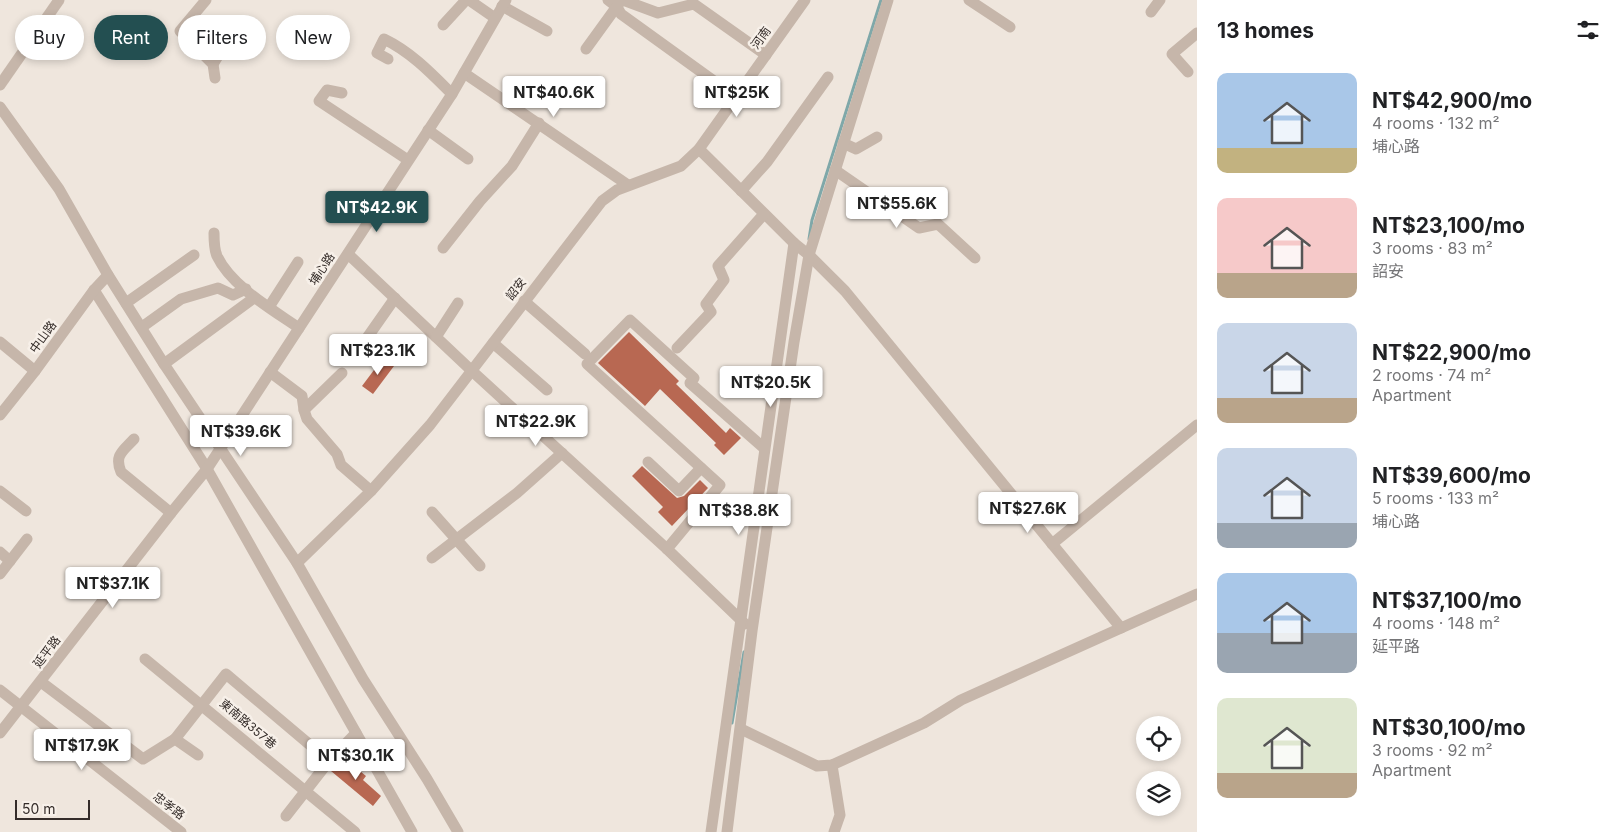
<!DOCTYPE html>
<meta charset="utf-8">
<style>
body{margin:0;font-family:Inter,"Noto Sans TC",sans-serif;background:#f2f2f2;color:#202124;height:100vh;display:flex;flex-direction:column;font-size:19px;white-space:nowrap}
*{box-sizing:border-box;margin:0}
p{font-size:16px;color:#757577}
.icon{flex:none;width:28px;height:28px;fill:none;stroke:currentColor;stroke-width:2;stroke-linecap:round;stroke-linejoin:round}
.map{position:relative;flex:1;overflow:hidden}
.details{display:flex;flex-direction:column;background:#fff;width:425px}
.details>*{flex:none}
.banner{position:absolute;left:15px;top:15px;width:475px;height:45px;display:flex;gap:10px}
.buttons{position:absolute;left:1136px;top:716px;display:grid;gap:10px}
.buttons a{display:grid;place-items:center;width:45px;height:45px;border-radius:50%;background:#fff;box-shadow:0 2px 8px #0003;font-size:25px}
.scale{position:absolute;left:15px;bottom:12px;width:75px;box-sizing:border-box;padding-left:5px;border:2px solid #342c29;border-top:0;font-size:14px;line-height:18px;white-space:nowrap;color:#342c29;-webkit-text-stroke:4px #f7f0e9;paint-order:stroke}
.price{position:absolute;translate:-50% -42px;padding:0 11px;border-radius:5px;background:#fff;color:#222;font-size:16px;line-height:32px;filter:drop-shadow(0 1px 2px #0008)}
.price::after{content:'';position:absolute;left:50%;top:30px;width:15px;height:11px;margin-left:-8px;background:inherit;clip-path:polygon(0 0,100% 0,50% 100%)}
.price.current{background:#234f51;color:#fff}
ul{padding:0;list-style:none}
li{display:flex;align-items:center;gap:15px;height:125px;padding:0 20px}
li span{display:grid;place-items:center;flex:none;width:140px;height:100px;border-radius:10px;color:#555}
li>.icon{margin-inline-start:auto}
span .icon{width:60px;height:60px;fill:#fffc;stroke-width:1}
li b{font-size:21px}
h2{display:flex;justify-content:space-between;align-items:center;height:60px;padding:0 20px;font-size:21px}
.tag{padding:0 18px;border-radius:22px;background:#fff;box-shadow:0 2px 8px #0003;font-size:18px;line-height:45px}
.tag.current{background:#234f51;color:#fff}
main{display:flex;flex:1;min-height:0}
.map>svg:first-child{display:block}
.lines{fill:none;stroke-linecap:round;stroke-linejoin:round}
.stream{stroke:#7fa8a9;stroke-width:3}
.building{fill:#b86852}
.minor{stroke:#c6b6aa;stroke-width:11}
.labels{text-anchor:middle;stroke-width:5;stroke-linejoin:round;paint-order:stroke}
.street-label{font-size:12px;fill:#342c29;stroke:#f7f0e9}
</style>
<main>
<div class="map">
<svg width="1197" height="832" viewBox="0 0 1197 832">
<rect width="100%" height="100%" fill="#efe6dd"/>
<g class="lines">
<g class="stream">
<path d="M 809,239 L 812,220 L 881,0"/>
<path d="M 732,723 L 744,652"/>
</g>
</g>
<g class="building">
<path d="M 629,332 L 679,381 L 676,384 L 726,433 L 730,428 L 741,438 L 724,455 L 714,445 L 716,443 L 660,389 L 645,406 L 598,363 Z"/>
<path d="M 383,358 L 394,366 L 373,394 L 362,386 Z"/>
<path d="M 642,466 L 677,498 L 684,496 L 700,480 L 708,488 L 672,526 L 658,512 L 663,507 L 632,476 Z"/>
<path d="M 343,757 L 366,776 L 363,780 L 381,796 L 373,806 L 331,771 Z"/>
</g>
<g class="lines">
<g class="minor">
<path d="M 206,0 L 180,31 L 213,64 L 215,78"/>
<path d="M 469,0 L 495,18"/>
<path d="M 608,0 L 617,7 L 621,14 L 736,97"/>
<path d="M 623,0 L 658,13 L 694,4 L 766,55"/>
<path d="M 969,0 L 1010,27"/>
<path d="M 502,6 L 547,31"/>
<path d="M 1151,12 L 1160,0"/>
<path d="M 443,25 L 466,0"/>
<path d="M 586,49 L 620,2"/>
<path d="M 388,59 L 377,53 L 384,39 C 411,52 431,73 452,94"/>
<path d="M 213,64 L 223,48"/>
<path d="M 1188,72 L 1172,54 L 1197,33"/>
<path d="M 464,73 L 628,185"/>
<path d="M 0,85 L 59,0"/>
<path d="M 342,93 L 327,90 L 319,101 L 408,160"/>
<path d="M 0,107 L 59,189 L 108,275 L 164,364 L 297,563 L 363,679 L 427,779 L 458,832"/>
<path d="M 428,130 L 468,159"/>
<path d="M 843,143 L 856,149 L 877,137"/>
<path d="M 699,149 L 794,243 L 809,255 L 845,291 L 1121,628 L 961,700 L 924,723 L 832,765 L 817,766 L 741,729"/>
<path d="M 835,170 L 919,228 L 938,224 L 975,258"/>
<path d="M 741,191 L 767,162 L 828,77"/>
<path d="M 214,233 C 214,240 214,249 217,256 C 231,286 273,310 299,328"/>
<path d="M 443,248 L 480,201 L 512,166 L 539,123"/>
<path d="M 348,254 L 472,371 L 667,549 L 745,624"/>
<path d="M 94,290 L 207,469 L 412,832"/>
<path d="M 524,301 L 585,354"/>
<path d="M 126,303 L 194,255"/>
<path d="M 269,307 L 298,262"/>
<path d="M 142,327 L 181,299 L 218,288 L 233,295 L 246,289"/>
<path d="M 436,337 L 458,303"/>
<path d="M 0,342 L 35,371"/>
<path d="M 493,343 L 547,390"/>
<path d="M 677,348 L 711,312 L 706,304 L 724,280 L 718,266 L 764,214"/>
<path d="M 355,355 L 395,298"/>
<path d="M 164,364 L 254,298"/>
<path d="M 270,372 L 302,396 L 304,410 L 307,419 L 337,454 L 341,465 L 371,491"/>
<path d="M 304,410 L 342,373"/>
<path d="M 0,415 L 35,371 L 94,290 L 108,275"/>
<path d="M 134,439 C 123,451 114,455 121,472 L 171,513"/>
<path d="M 648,462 L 679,491 L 701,468"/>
<path d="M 0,491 L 26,511"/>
<path d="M 432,512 L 480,566"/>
<path d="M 1052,544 L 1197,425"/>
<path d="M 667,549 L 720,485 L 587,364 L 630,320 L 694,378 L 690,383 L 764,448"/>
<path d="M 0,552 L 10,561"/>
<path d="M 432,558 L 517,493 L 562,453"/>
<path d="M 297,563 L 371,491 L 430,425 L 602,201 L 617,190 L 681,166 L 699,149 L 805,0"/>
<path d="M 0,574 L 27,539"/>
<path d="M 1121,628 L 1197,594"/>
<path d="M 145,659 L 355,832"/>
<path d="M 41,682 L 143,759 L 175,739 L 198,755"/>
<path d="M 0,690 L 181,832"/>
<path d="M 0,733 L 171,513 L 207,469 L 452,94 L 506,0"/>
<path d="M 175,739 L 226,674 L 329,761 L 356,733"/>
<path d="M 832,765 L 840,815 L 834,832"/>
<path d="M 286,816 L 329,761"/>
<path d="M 711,832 L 794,243"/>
<path d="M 727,832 L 752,631 L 794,342 L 809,255 L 888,0"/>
</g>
</g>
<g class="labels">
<g class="street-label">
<text transform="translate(761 38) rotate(-54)" y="4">河南</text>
<text transform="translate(322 269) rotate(-57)" y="4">埔心路</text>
<text transform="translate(516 289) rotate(-52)" y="4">詔安</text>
<text transform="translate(43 337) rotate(-54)" y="4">中山路</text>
<text transform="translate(47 652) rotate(-53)" y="4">延平路</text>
<text transform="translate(248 724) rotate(40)" y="4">東南路357巷</text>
<text transform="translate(169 806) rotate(38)" y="4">忠孝路</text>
</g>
</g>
</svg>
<div class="buttons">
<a><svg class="icon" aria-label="locate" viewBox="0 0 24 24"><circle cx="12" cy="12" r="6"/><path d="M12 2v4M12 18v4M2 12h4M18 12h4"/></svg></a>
<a><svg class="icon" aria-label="layers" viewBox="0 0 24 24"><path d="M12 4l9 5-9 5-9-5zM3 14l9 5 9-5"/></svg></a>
</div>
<div class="scale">50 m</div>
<b class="price" style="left:554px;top:118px">NT$40.6K</b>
<b class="price" style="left:737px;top:118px">NT$25K</b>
<b class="price" style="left:897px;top:229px">NT$55.6K</b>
<b class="price current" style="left:377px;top:233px">NT$42.9K</b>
<b class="price" style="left:378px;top:376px">NT$23.1K</b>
<b class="price" style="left:771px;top:408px">NT$20.5K</b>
<b class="price" style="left:536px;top:447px">NT$22.9K</b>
<b class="price" style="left:241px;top:457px">NT$39.6K</b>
<b class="price" style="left:1028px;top:534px">NT$27.6K</b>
<b class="price" style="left:739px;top:536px">NT$38.8K</b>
<b class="price" style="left:113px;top:609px">NT$37.1K</b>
<b class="price" style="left:82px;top:771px">NT$17.9K</b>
<b class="price" style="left:356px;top:781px">NT$30.1K</b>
<div class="banner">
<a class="tag">Buy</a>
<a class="tag current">Rent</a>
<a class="tag">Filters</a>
<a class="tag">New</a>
</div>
</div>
<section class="details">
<h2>13 homes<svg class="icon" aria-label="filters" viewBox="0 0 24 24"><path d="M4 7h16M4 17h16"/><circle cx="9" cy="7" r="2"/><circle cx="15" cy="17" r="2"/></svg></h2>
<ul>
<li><span style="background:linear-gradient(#a9c7e8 75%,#c2b280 0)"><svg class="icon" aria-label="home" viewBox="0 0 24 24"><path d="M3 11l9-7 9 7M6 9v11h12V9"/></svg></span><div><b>NT$42,900/mo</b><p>4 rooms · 132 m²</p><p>埔心路</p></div></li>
<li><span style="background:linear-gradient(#f6c9c9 75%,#b9a48a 0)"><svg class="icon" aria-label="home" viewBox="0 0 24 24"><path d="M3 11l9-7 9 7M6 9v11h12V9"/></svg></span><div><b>NT$23,100/mo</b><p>3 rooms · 83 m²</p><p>詔安</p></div></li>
<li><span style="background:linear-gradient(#c9d6e8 75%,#b9a48a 0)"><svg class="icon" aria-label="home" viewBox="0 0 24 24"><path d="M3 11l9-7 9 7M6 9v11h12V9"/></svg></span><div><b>NT$22,900/mo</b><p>2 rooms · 74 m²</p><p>Apartment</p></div></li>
<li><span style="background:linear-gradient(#c9d6e8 75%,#9aa5b1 0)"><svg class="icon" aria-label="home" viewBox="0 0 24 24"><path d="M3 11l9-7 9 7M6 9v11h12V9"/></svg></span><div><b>NT$39,600/mo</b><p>5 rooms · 133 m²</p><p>埔心路</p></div></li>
<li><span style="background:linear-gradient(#a9c7e8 60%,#9aa5b1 0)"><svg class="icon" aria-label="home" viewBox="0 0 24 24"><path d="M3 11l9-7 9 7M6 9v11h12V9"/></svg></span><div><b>NT$37,100/mo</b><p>4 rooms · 148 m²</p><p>延平路</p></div></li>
<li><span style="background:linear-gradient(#dfe7d0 75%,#b9a48a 0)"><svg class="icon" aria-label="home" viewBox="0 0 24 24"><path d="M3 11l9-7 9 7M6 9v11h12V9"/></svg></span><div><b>NT$30,100/mo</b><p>3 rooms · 92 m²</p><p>Apartment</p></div></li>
</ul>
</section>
</main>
